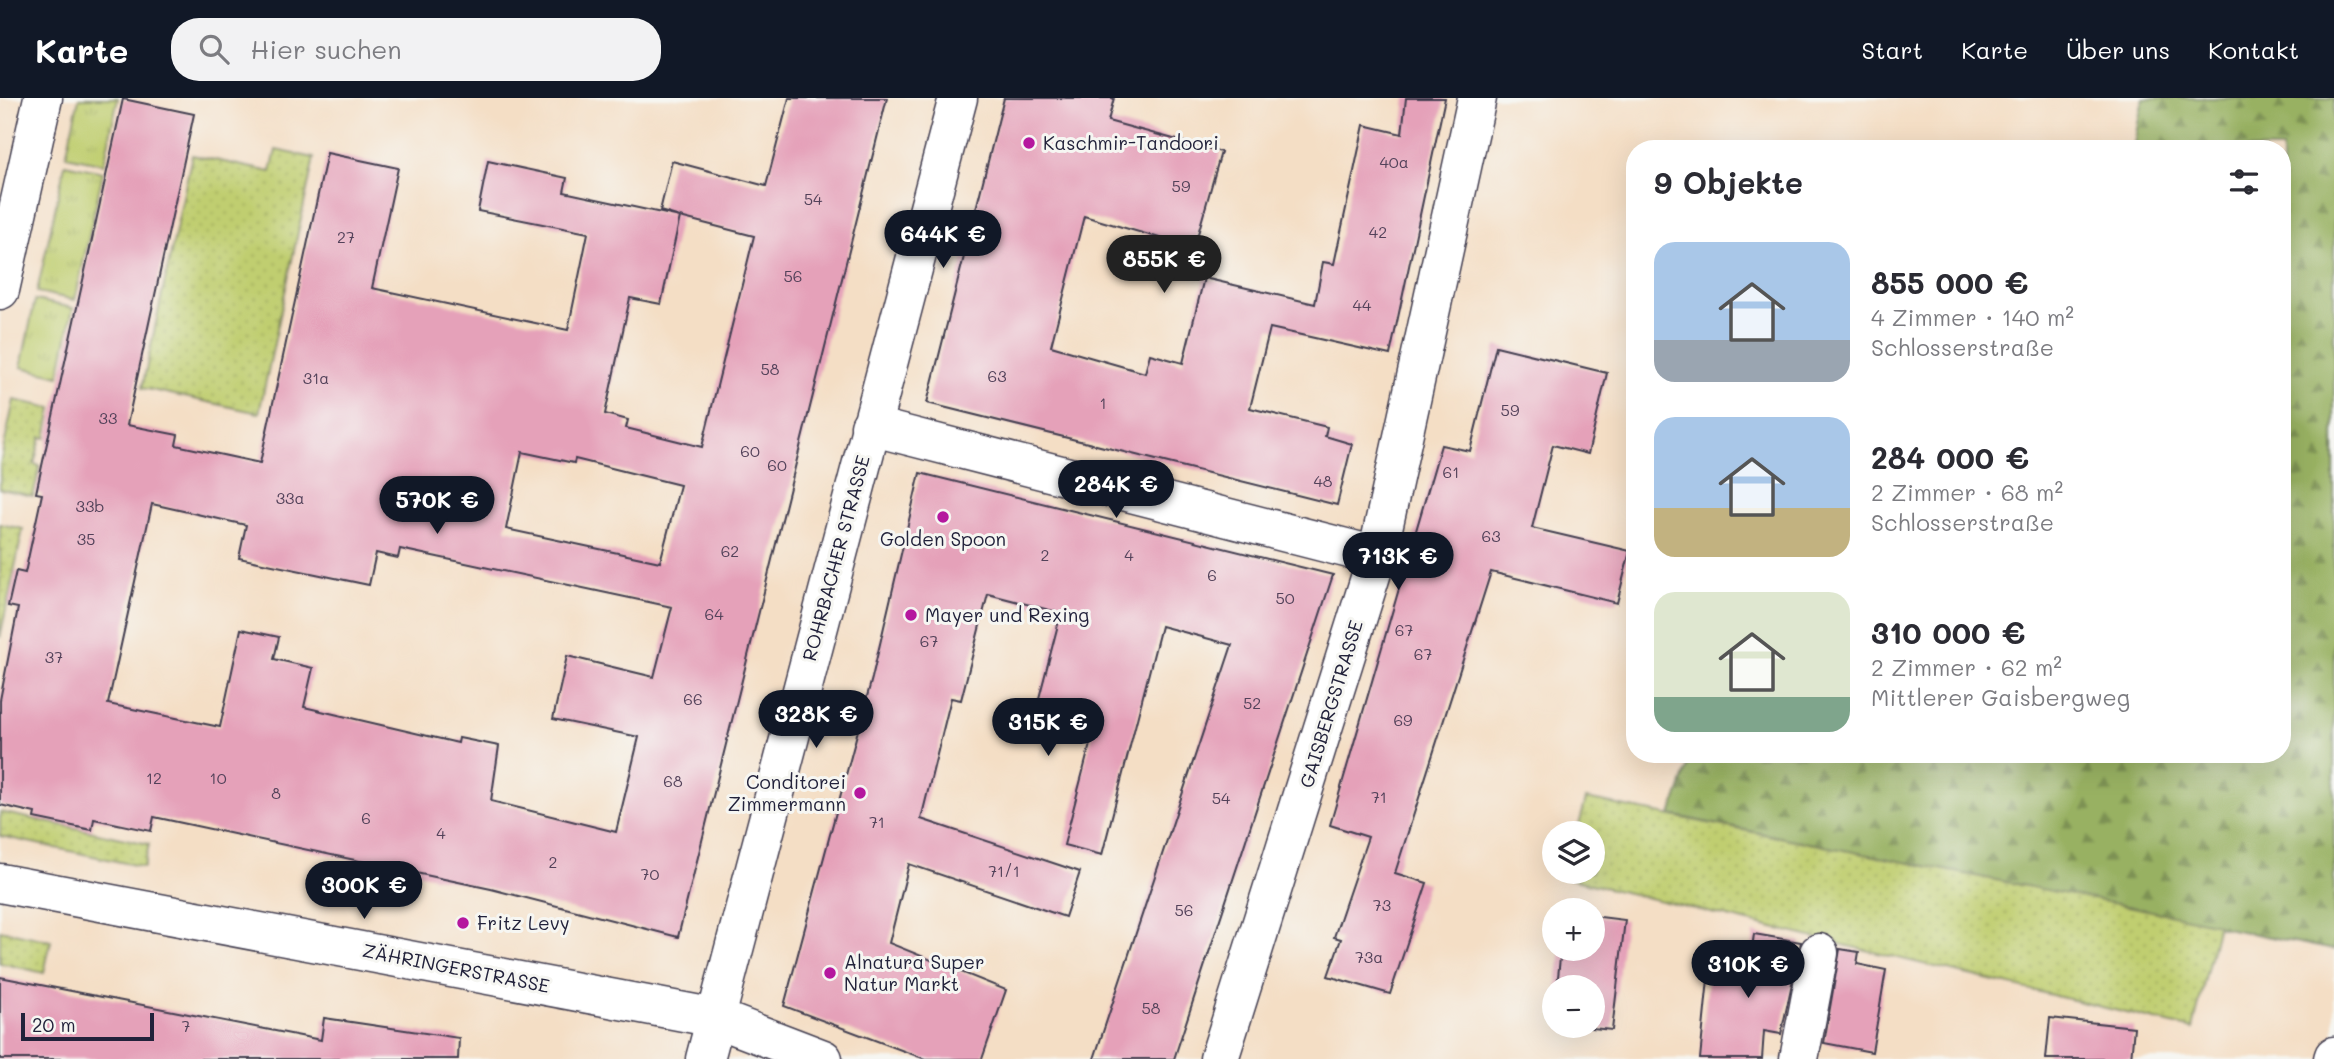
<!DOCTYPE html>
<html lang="de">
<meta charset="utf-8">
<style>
body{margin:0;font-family:Mali,sans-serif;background:#f2f2f3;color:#2b2b33;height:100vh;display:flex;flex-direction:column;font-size:26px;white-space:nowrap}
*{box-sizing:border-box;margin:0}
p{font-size:23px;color:#7c7c81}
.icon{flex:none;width:38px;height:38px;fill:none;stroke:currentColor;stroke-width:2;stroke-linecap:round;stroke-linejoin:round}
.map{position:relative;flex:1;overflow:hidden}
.sheet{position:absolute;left:1626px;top:42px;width:665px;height:623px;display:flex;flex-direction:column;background:#fff;border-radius:28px;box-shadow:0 7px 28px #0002}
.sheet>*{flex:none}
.buttons{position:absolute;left:1542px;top:723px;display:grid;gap:14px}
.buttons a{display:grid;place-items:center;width:63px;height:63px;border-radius:50%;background:#fff;box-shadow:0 7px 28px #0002;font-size:35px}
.scale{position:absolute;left:21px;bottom:18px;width:133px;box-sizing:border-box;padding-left:7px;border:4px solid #22223b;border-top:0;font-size:19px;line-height:24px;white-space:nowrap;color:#22223b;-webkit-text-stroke:5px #f6f6f2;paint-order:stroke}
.price{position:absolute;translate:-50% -60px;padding:0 16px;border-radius:24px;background:#111827;color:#fff;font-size:23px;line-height:46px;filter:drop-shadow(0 2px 4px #0008)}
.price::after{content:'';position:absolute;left:50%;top:42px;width:21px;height:16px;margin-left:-10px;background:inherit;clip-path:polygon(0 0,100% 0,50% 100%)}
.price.on{background:#222;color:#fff}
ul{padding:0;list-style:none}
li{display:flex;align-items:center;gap:21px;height:175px;padding:0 28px}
li span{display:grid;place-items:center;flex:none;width:196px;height:140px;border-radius:21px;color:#555}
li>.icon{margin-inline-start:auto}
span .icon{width:84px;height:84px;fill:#fffc;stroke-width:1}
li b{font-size:30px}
h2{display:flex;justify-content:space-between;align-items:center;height:84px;padding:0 28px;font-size:30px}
header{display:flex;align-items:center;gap:42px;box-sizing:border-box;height:98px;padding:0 35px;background:#111827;color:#fff}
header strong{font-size:33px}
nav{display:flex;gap:38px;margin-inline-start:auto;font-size:24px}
.search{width:490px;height:63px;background:#f2f2f3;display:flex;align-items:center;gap:18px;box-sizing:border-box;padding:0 24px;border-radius:28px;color:#7c7c81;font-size:26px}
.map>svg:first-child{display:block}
.grass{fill:url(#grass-tufts);stroke:#717856;stroke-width:2}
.forest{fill:url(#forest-firs);stroke:#5d6a4e;stroke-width:2}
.garden{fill:url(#garden-dots);stroke:#717856;stroke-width:2}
.building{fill:#e5a1b9;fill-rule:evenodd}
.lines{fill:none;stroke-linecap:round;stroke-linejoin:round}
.minor-casing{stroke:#423e50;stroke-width:41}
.major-casing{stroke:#423e50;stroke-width:41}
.minor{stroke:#fff;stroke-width:38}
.major{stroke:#fff;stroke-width:38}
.poi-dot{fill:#b5179e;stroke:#f6f6f2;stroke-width:2.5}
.labels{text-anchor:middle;stroke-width:6;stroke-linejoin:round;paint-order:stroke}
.number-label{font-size:16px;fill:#53425a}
.poi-label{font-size:19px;fill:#22223b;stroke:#f6f6f2;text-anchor:start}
.street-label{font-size:19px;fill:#22223b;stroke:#f6f6f2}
</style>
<header>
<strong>Karte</strong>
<div class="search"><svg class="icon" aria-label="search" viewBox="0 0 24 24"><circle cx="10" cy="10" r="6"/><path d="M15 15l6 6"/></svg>Hier suchen</div>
<nav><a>Start</a><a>Karte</a><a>Über uns</a><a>Kontakt</a></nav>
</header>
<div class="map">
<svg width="2334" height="961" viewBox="0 0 2334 961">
<defs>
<pattern id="grass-tufts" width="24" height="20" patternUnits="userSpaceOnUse" patternTransform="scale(1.75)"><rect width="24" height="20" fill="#c0ce70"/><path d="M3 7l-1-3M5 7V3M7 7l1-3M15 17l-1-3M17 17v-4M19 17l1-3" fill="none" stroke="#a5b162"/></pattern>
<pattern id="forest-firs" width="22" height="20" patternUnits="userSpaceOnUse" patternTransform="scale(1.75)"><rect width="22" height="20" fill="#98b162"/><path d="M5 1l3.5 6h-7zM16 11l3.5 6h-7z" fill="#7c9052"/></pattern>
<pattern id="garden-dots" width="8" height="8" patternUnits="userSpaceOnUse" patternTransform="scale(1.75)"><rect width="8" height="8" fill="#c0ce70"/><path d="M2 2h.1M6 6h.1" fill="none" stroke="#a5b162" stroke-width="1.8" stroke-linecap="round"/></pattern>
</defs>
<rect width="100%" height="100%" fill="#f6f6f2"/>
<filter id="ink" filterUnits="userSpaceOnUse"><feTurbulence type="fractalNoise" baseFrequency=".0143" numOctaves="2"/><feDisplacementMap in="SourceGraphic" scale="14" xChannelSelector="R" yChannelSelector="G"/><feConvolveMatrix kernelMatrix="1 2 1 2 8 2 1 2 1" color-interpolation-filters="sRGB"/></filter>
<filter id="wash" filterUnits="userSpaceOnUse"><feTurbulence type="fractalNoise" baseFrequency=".00686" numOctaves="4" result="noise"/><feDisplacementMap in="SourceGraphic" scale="28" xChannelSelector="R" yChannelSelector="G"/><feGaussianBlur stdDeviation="1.57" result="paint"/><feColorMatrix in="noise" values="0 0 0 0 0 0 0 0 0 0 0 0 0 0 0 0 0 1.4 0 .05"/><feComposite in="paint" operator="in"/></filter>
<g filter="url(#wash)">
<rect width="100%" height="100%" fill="#f4dec5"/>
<g class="grass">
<path d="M 79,0 L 118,0 L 104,66 L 66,58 Z"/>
<path d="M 65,66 L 103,74 L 75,202 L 37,194 Z"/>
<path d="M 35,202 L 73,210 L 59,278 L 21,269 Z"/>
</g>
<path class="forest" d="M 2143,0 L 2334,0 L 2334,852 L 1671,717 L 1692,656 L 2282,656 L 2282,51 L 2133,51 Z"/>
<g class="garden">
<path d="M 276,52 L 314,60 L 259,315 L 142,290 L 192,57 L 271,74 Z"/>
<path d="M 14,302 L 52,310 L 46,340 L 41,339 L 34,366 L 40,368 L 33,398 L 0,391 L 0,367 Z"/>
<path d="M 0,426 L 23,431 L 0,540 Z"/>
<path d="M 1586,701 L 2218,826 L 2193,931 L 1566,780 L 1568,774 L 1592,774 L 1592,735 L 1577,735 Z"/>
<path d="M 0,714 L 149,746 L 144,769 L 0,738 Z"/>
<path d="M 0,832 L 51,843 L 44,875 L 0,865 Z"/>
</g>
<g id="blocks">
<g class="building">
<path d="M 789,0 L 887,0 L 678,839 L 491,791 L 154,719 L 151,733 L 94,721 L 92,732 L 34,720 L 35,715 L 0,707 L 0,602 L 18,510 L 8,508 L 16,473 L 25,475 L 42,396 L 36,395 L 123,1 L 194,16 L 127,327 L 178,337 L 176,347 L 260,365 L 327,55 L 398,70 L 372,190 L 568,232 L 588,135 L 478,113 L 488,63 L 567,80 L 564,94 L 680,119 L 660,113 L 672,63 L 766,88 ZM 680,119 L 754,138 L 702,349 L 626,330 L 628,322 L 605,316 L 630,200 L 661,206 ZM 522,354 L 574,365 L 575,361 L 680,387 L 660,464 L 506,431 ZM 152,406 L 246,427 L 239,460 L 369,487 L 376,455 L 398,460 L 400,451 L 672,509 L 654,579 L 567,558 L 553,621 L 639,639 L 616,734 L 491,703 L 499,648 L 459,640 L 458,645 L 304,609 L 313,570 L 274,561 L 279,539 L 241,531 L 220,629 L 108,606 Z"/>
<path d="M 1004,0 L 1114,0 L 1108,23 L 1221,54 L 1194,150 L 1084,118 L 1051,248 L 1145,275 L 1150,256 L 1183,265 L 1204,180 L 1315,206 L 1323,164 L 1334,166 L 1364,27 L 1402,36 L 1406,0 L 1445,0 L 1390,257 L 1270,230 L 1250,310 L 1327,329 L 1325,338 L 1352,346 L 1337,407 L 927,305 Z"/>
<path d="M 1496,248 L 1607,275 L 1588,356 L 1553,347 L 1532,430 L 1630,453 L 1617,505 L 1491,474 L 1395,775 L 1427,785 L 1390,896 L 1328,878 L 1341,841 L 1334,839 L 1368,739 L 1330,727 L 1441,347 L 1470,353 Z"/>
<path d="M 920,375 L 1333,477 L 1174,961 L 1094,961 L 1232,547 L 1161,528 L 1102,757 L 1064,747 L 1096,623 L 1037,608 L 1061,515 L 988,496 L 961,602 L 951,600 L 921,721 L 1080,774 L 1065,819 L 909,766 L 889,845 L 1006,892 L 982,961 L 925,961 L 784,908 L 872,580 Z"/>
<path d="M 1592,818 L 1625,822 L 1612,932 L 1571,928 L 1592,928 L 1592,889 L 1557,889 L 1561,850 L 1592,850 Z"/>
<path d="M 1754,836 L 1801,844 L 1781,936 L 1764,933 L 1762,961 L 1700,961 L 1710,861 L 1750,865 Z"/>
<path d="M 1840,851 L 1859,854 L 1857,866 L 1886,872 L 1872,954 L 1824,945 Z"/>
<path d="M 0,879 L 321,942 L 324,920 L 459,940 L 458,961 L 0,961 Z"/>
<path d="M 2050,920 L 2134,929 L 2131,961 L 2046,961 Z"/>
</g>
</g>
</g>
<g filter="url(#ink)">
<use href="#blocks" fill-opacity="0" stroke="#423e50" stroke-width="2"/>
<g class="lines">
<g class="minor-casing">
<g id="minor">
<path d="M 0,192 L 43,0"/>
<path d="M 870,328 L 1377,458"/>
<path d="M 0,785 L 716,920 L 823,961"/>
<path d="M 1219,961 L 1377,458 L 1477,0"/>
<path d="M 1799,961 L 1819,855"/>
<path d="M 2333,961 L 2334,958"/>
</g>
</g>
<g class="major-casing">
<path id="major" d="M 705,961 L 958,0"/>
</g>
<use href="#minor" class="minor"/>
<use href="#major" class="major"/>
</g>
</g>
<g class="poi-dot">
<circle cx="1029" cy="45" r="7"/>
<circle cx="943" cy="419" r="7"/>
<circle cx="911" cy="517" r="7"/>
<circle cx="860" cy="695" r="7"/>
<circle cx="463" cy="825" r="7"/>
<circle cx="830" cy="875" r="7"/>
</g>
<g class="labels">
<g class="number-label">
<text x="1394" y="70">40a</text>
<text x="1181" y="94">59</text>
<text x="813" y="107">54</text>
<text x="1378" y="140">42</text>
<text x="346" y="145">27</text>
<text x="793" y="184">56</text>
<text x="1362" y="213">44</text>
<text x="770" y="277">58</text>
<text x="997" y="284">63</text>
<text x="316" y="286">31a</text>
<text x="1103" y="311">1</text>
<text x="1510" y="318">59</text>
<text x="108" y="326">33</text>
<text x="750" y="359">60</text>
<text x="777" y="373">60</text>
<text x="1451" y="380">61</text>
<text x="1323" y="389">48</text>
<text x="290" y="406">33a</text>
<text x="90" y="414">33b</text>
<text x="1491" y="444">63</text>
<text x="86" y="447">35</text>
<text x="730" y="459">62</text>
<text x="1045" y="463">2</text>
<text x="1129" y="463">4</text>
<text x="1212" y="483">6</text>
<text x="1285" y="506">50</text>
<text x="714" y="522">64</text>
<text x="1404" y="538">67</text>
<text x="929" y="549">67</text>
<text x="1423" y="562">67</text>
<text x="54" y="565">37</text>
<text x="693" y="607">66</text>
<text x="1252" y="611">52</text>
<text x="1403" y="628">69</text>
<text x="154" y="686">12</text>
<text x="218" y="686">10</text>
<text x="673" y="689">68</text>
<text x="276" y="701">8</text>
<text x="1379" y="705">71</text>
<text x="1221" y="706">54</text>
<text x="366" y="726">6</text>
<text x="877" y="730">71</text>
<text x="441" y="741">4</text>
<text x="553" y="770">2</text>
<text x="1004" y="779">71/1</text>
<text x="650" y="782">70</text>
<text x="1382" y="813">73</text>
<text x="1184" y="818">56</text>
<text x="1369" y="865">73a</text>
<text x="1151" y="916">58</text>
<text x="186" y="934">7</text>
</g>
<g class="poi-label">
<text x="1043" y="52">Kaschmir-Tandoori</text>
<text x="943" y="448" text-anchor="middle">Golden Spoon</text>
<text x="925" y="524">Mayer und Rexing</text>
<text x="846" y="691" text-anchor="end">Conditorei<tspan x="846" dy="22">Zimmermann</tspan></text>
<text x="477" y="832">Fritz Levy</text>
<text x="844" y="871">Alnatura Super<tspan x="844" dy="22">Natur Markt</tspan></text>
</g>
<g class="street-label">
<text transform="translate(836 460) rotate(-75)" y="7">ROHRBACHER STRASSE</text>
<text transform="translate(1331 606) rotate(-73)" y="7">GAISBERGSTRASSE</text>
<text transform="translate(456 870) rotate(11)" y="7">ZÄHRINGERSTRASSE</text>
</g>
</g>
</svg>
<div class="buttons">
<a><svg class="icon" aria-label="layers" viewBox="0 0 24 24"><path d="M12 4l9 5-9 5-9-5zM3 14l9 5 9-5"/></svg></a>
<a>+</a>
<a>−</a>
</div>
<div class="scale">20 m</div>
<b class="price" style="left:943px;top:172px">644K €</b>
<b class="price on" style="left:1164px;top:197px">855K €</b>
<b class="price" style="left:1116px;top:422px">284K €</b>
<b class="price" style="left:437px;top:438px">570K €</b>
<b class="price" style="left:1398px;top:494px">713K €</b>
<b class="price" style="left:816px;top:652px">328K €</b>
<b class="price" style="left:1048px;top:660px">315K €</b>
<b class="price" style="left:364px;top:823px">300K €</b>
<b class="price" style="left:1748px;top:902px">310K €</b>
<section class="sheet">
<h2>9 Objekte<svg class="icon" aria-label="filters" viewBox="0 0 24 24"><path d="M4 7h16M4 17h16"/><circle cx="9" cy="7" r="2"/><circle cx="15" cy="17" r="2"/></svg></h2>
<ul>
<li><span style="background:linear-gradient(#a9c7e8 70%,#9aa5b1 0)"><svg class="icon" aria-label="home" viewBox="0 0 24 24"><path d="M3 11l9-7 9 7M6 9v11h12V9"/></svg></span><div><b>855 000 €</b><p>4 Zimmer · 140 m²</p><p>Schlosserstraße</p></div></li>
<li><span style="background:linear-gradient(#a9c7e8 65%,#c2b280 0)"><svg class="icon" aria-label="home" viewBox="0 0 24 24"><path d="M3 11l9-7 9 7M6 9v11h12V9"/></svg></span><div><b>284 000 €</b><p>2 Zimmer · 68 m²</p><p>Schlosserstraße</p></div></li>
<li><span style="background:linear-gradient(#dfe7d0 75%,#7fa58c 0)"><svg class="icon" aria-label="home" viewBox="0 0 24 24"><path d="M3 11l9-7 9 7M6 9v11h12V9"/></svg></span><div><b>310 000 €</b><p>2 Zimmer · 62 m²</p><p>Mittlerer Gaisbergweg</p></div></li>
</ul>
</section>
</div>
